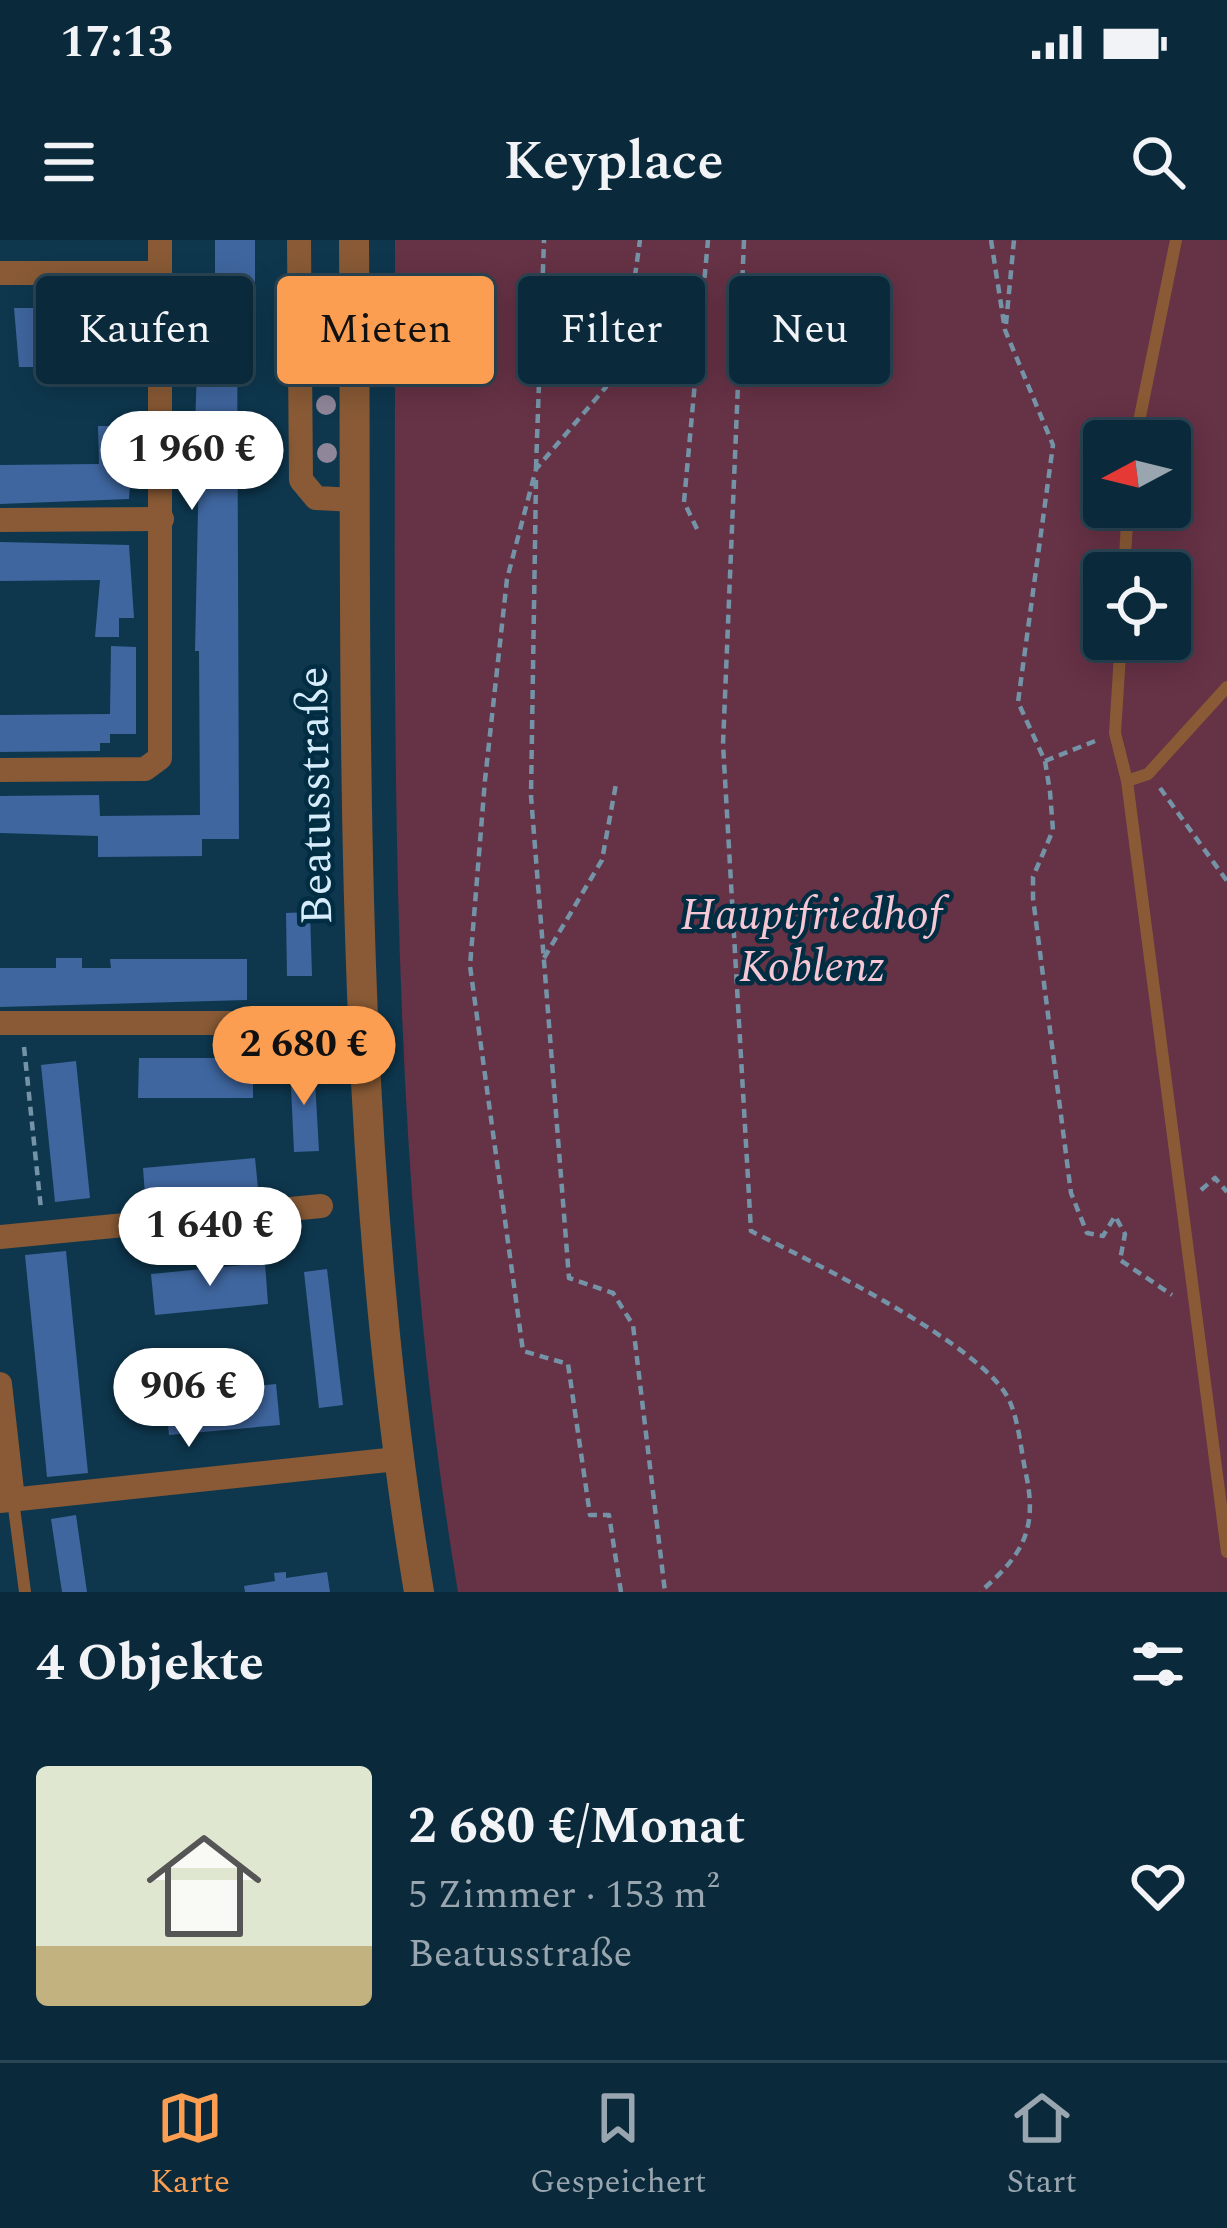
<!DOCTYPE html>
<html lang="de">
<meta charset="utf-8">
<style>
body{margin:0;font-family:Spectral,serif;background:#183545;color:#f1f3f6;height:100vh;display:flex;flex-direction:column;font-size:45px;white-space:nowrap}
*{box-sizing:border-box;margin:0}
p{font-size:39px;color:#99a6af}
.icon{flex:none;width:66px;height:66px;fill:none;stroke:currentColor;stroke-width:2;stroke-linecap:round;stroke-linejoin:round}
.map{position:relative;height:1352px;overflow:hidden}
.side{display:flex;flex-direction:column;background:#0a293a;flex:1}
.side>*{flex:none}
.hud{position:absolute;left:36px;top:36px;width:1155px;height:108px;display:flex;gap:24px}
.needle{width:78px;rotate:263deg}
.controls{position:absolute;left:1083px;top:180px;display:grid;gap:24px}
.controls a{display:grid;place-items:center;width:108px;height:108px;border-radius:12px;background:#0a293a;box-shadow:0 6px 30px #0003,0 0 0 3px #2a4554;font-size:60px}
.price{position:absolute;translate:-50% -102px;padding:0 27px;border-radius:42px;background:#fff;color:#222;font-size:39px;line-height:78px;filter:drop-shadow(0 3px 6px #0008)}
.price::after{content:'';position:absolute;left:50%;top:72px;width:36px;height:27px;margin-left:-18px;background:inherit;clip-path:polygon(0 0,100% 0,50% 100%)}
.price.on{background:#fb9e51;color:#111}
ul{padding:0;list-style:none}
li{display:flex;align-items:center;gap:36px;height:300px;padding:0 36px}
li+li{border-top:3px solid #2a4554}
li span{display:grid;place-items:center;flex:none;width:336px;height:240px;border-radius:12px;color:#555}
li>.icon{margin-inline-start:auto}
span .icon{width:144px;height:144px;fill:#fffc;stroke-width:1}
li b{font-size:51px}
h2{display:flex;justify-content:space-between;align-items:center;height:144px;padding:0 36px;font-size:51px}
.tag{padding:0 42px;border-radius:12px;background:#0a293a;box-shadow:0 6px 30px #0003,0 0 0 3px #2a4554;font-size:42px;line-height:108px}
.tag.on{background:#fb9e51;color:#111}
.status{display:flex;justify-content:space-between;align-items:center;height:84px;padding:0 60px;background:#0a293a;direction:ltr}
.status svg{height:33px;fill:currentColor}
header{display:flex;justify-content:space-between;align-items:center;height:156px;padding:0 36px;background:#0a293a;font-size:54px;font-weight:600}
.tabs{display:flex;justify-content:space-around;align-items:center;height:168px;border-top:3px solid #2a4554;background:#0a293a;font-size:33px;color:#99a6af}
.tabs a{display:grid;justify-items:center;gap:6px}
.tabs .on{color:#fb9e51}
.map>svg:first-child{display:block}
.green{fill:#663245;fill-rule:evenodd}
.building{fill:#3f669f}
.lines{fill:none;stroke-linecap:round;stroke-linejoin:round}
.path{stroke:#7593a6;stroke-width:4.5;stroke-dasharray:9 6;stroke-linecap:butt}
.service{stroke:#895a35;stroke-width:12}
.minor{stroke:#895a35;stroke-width:24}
.tertiary{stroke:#895a35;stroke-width:30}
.tree{fill:#8f8699}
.labels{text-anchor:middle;stroke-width:9;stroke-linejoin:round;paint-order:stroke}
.street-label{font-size:45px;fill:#d7ecfb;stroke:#012d43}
.park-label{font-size:45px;font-style:italic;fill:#f8c7d6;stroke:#012d43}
</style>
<div class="status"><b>17:13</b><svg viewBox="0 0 49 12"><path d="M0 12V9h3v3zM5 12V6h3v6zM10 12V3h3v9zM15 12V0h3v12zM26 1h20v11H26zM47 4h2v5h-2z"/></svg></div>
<header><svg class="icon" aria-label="menu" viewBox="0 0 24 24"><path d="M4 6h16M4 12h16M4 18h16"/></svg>Keyplace<svg class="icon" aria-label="search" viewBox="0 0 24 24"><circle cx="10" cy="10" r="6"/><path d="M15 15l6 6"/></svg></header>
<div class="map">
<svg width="1227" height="1352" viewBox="0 0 1227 1352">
<rect width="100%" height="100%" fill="#0e374e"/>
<path class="green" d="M 395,0 L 1227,0 L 1227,1352 L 458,1352 C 383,905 396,451 395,0 ZM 1104,201 L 1170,201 L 1170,267 L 1104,267 ZM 1104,333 L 1170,333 L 1170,399 L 1104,399 Z"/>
<g class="building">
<path d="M 215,0 L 255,0 L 255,62 L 237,62 L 239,599 L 202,599 L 202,616 L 98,617 L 98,596 L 0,593 L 0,556 L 99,555 L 100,576 L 200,575 L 199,411 L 195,411 L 199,223 L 194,223 L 199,61 L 215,61 Z"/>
<path d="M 14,68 L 134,68 L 134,116 L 83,116 L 83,127 L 19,127 Z"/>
<path d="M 98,186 L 134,186 L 129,259 L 0,264 L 0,225 L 99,224 Z"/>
<path d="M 0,302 L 129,305 L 134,378 L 119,378 L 119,397 L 95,397 L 100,340 L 0,341 Z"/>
<path d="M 111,406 L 136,407 L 136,494 L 110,494 L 110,503 L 100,503 L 100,511 L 0,512 L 0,475 L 110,474 Z"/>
<path d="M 310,672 L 312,736 L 287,736 L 286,673 Z"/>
<path d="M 56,718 L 82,718 L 82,728 L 111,728 L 110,719 L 247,719 L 247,760 L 0,767 L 0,728 L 56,728 Z"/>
<path d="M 139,818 L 253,818 L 253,858 L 138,858 Z"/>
<path d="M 76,821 L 90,958 L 55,962 L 41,825 Z"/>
<path d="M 314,823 L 319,911 L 294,912 L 290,825 Z"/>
<path d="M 255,918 L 259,958 L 146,968 L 143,928 Z"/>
<path d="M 66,1011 L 88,1233 L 47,1237 L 25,1015 Z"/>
<path d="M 265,1023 L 268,1064 L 155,1075 L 151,1034 Z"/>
<path d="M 327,1029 L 343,1165 L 319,1168 L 304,1032 Z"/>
<path d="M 276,1144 L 280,1185 L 169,1195 L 165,1155 Z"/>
<path d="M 76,1275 L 87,1352 L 62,1352 L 51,1279 Z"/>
<path d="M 286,1332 L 286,1338 L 327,1332 L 330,1352 L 245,1352 L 244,1346 L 275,1341 L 274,1333 Z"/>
</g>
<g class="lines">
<g class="path">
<path d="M 744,0 L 723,504 L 751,991 C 808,1020 987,1106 1010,1162 C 1019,1183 1021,1211 1026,1234 C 1038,1290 1022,1316 980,1352"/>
<path d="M 991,0 L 1005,90 L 1053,205 L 1018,462 L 1045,521 L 1050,552 L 1053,590 L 1033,637 L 1033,658 L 1071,953 L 1087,993 L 1103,996 L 1115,976 L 1125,994 L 1120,1020 L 1172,1055"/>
<path d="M 1006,84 L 1014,0"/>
<path d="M 536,228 L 544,0"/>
<path d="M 536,240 L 531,556 L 569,1038 L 613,1053 L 633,1085 L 665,1352"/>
<path d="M 697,289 L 684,262 L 708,0"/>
<path d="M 1045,521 L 1095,501"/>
<path d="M 1160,548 L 1227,641"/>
<path d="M 544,718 L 602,620 L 616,544"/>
<path d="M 24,807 L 41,969"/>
<path d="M 1201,950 L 1215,938 L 1227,952"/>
<path d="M 621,1352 L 609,1275 L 590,1275 L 568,1124 L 523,1111 L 470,726 L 485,540 L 507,339 L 536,229 L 606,147 L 628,86 L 640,0"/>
</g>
<g class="service">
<path d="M 1135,201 L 1176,0"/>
<path d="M 1124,333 L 1128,267"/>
<path d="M 1121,399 L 1115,493 L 1127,541 L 1227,1312"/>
<path d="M 1127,541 L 1148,534 L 1227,447"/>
<path d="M 13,1260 L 25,1352"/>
</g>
<g class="minor">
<path d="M 299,0 L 301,240 L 316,258 L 356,260"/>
<path d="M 0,33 L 160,33"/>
<path d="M 0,280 L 162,279"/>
<path d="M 0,530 L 145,529 L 160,518 L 160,0"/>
<path d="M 0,783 L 360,783"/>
<path d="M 0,997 L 321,966"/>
<path d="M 0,1144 L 13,1259"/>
<path d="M 0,1261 L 397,1219"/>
</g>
<path class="tertiary" d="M 354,0 C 357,452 344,905 419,1352"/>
</g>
<g class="tree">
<circle cx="325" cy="49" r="10"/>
<circle cx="326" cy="165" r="10"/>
<circle cx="327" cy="213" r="10"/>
</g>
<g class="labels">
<g class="street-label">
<text transform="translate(313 556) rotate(-91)" y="16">Beatusstraße</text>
</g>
<g class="park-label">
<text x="812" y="689">Hauptfriedhof<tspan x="812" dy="52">Koblenz</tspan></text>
</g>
</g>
</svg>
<div class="controls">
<a><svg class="needle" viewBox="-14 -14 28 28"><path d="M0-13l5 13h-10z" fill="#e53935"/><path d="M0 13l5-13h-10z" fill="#99a6af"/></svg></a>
<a><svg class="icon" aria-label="locate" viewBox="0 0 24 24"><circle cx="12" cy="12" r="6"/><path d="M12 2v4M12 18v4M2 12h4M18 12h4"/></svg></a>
</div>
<b class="price" style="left:192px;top:273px">1 960 €</b>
<b class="price on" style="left:304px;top:868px">2 680 €</b>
<b class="price" style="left:210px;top:1049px">1 640 €</b>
<b class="price" style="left:189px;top:1210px">906 €</b>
<div class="hud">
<a class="tag">Kaufen</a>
<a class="tag on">Mieten</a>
<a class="tag">Filter</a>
<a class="tag">Neu</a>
</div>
</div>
<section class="side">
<h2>4 Objekte<svg class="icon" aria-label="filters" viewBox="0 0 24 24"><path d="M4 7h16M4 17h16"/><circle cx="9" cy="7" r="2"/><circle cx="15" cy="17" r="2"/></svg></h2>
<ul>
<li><span style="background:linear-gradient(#dfe7d0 75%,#c2b280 0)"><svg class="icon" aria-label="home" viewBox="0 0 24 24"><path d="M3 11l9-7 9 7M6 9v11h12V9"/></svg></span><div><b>2 680 €/Monat</b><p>5 Zimmer · 153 m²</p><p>Beatusstraße</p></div><svg class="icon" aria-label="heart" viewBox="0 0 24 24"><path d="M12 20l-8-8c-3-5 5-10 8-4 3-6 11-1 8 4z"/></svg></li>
</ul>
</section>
<nav class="tabs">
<a class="on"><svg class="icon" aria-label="map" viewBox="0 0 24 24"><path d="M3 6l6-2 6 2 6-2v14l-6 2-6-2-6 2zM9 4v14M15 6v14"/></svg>Karte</a>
<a><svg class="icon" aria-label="saved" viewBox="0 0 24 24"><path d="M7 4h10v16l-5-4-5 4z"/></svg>Gespeichert</a>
<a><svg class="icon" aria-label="home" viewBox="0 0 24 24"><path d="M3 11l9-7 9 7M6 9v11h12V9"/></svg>Start</a>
</nav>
